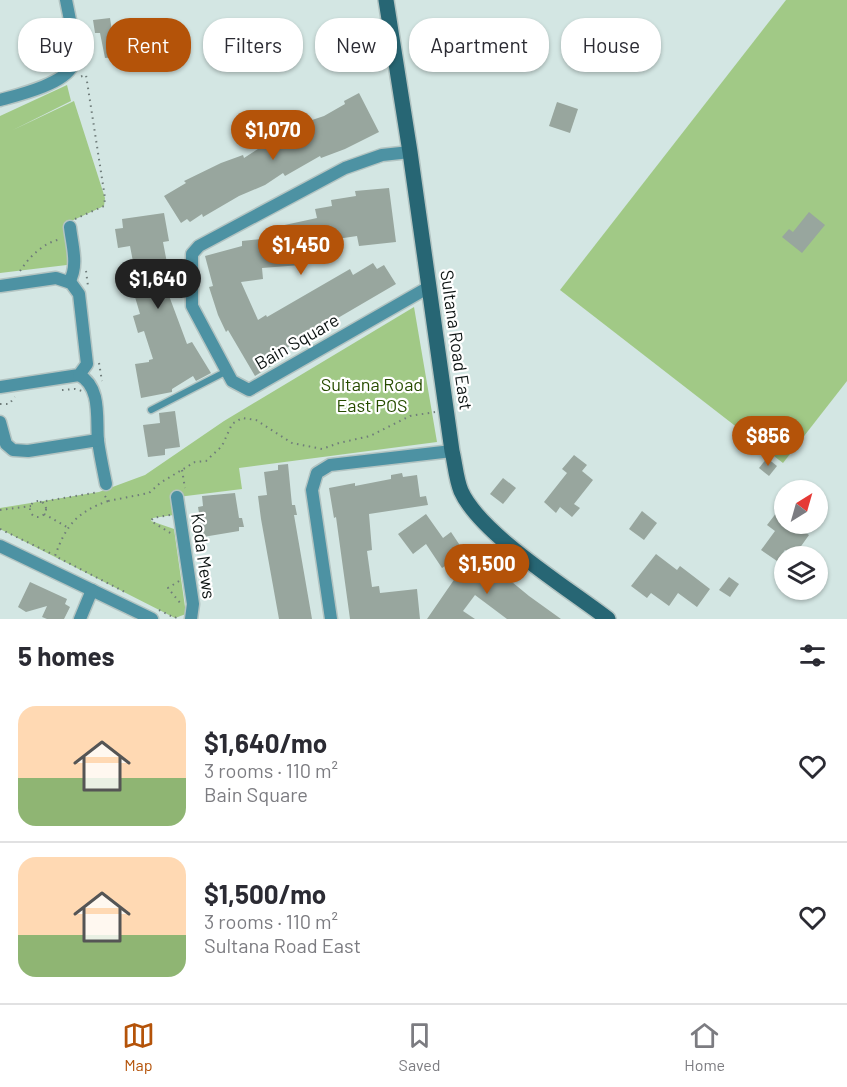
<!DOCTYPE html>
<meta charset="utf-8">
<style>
body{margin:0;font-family:Barlow,sans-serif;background:#f2f2f3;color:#2b2b33;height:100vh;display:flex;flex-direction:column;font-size:22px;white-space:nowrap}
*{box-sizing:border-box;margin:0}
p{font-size:20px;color:#7c7c81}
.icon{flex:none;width:33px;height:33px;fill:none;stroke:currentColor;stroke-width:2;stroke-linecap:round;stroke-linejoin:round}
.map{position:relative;height:619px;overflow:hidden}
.sheet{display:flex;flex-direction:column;background:#fff;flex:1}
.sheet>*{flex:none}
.guide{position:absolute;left:18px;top:18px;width:812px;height:54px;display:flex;gap:12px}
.needle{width:39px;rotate:37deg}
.tools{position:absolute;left:774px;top:480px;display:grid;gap:12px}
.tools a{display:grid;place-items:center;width:54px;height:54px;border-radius:50%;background:#fff;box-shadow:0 2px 4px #0004;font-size:30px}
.price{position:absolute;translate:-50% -51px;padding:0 14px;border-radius:21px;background:#b45309;color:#fff;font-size:20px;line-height:39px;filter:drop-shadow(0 2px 3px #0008)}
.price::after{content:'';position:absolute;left:50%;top:36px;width:18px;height:14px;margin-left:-9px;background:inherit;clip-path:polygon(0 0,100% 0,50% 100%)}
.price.on{background:#222;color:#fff}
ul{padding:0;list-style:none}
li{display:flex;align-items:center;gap:18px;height:150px;padding:0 18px}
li+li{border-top:2px solid #e1e1e2}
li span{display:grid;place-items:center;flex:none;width:168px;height:120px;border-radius:18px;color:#555}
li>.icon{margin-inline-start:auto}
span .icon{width:72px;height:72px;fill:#fffc;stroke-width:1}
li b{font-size:26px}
h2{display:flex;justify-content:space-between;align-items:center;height:72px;padding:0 18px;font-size:26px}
.tag{padding:0 21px;border-radius:24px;background:#fff;box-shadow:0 2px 4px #0004;font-size:21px;line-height:54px}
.tag.on{background:#b45309;color:#fff}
.menu{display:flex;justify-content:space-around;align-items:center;height:84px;border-top:2px solid #e1e1e2;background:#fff;font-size:16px;color:#7c7c81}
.menu a{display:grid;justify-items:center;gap:3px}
.menu .on{color:#b45309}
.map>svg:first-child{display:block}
.green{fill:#a1c986}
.building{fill:#98a69e}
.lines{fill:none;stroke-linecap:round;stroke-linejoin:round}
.lane-casing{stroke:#b3c4c2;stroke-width:9}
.street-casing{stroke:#b3c4c2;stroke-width:15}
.secondary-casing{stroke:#b3c4c2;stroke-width:18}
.path{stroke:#6f7c7a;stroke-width:2;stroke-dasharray:1.5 4.5;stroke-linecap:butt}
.lane{stroke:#4d92a3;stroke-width:6}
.street{stroke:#4d92a3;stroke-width:12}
.secondary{stroke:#276674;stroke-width:15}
.labels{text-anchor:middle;stroke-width:4.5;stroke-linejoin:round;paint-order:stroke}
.street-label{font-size:18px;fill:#0c1312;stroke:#fff}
.park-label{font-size:18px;fill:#274c00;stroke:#fff}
</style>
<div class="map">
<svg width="847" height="619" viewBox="0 0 847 619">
<rect width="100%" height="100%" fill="#d3e6e3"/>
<g class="green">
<path d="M 786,0 L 847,0 L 847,381 L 783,463 L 560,290 Z"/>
<path d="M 67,85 L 71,101 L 13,130 L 74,101 L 105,198 L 104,206 L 67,223 L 75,264 L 0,273 L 0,116 Z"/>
<path d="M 414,307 L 437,442 L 239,468 L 242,489 L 178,497 L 180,514 L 153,518 L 151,521 L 174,529 L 186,614 L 175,618 L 0,529 L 0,508 L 99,492 L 145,475 L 224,421 Z"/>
</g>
<g class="building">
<path d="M 110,18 L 116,57 L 105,58 L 100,33 L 95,33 L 93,20 Z"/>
<path d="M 478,42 L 480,71 L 447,72 L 445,44 Z"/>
<path d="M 359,93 L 379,132 L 345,149 L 321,158 L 320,156 L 285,176 L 283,173 L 265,185 L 239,196 L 203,217 L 202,214 L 190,222 L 187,219 L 181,223 L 164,196 L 186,183 L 184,181 L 221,163 L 243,155 L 244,158 L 261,147 L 263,149 L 281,137 L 308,126 L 306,122 L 324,116 L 345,104 L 344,101 Z"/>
<path d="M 557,102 L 578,109 L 570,133 L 549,126 Z"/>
<path d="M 389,188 L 396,242 L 359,246 L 357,236 L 337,239 L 338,247 L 318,251 L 319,255 L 300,257 L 301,265 L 262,268 L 263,279 L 241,282 L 258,320 L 266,315 L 267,317 L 350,269 L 353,275 L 373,263 L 377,269 L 384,265 L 396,284 L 278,353 L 282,359 L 255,376 L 228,330 L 226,332 L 218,315 L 209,287 L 213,286 L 205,256 L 242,246 L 242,241 L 262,239 L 262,234 L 281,233 L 280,226 L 317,218 L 315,209 L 332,206 L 331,200 L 356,196 L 355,191 Z"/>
<path d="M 809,212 L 825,225 L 802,253 L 782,237 L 789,229 L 793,232 Z"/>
<path d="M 164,213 L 169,241 L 163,242 L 167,263 L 164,263 L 167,285 L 165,285 L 187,344 L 192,342 L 211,373 L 196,381 L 193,376 L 172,389 L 172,392 L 141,398 L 135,364 L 149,362 L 149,360 L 153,359 L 144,331 L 138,333 L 133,316 L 140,314 L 135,297 L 137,296 L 133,272 L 135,272 L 130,246 L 118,248 L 115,229 L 123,228 L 122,219 Z"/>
<path d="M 175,411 L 180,447 L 165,449 L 165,455 L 148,457 L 143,425 L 160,423 L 159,413 Z"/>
<path d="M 574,455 L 587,465 L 582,471 L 593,480 L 574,504 L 580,508 L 572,517 L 560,507 L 556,513 L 544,502 L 567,473 L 562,469 Z"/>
<path d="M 767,458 L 777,466 L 769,476 L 759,468 Z"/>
<path d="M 288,464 L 291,495 L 292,505 L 295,505 L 297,515 L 294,515 L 312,619 L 279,619 L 261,519 L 258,496 L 267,495 L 264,472 L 278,470 L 278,465 Z"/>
<path d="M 402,473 L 403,477 L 417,475 L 420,497 L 426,496 L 428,505 L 369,514 L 372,550 L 367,551 L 372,587 L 379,586 L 380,593 L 417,589 L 420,619 L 350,619 L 336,517 L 334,518 L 329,488 L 355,483 L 355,486 L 391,479 L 391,475 Z"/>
<path d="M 503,478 L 516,488 L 503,504 L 490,494 Z"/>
<path d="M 235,493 L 239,518 L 242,518 L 244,527 L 239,527 L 239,531 L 203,537 L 198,507 L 203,506 L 202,496 Z"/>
<path d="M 642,511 L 657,523 L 644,540 L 629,529 Z"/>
<path d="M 777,512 L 784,517 L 784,524 L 793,524 L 809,535 L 794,556 L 785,550 L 777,561 L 761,550 L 775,531 L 767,525 Z"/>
<path d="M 426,514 L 443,538 L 451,532 L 465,553 L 442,568 L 426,544 L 413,554 L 398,534 Z"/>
<path d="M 478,554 L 529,596 L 561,619 L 507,619 L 475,595 L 463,611 L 475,619 L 427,619 L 469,558 L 472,563 Z"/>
<path d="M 656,554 L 677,570 L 680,566 L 710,589 L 697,607 L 678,593 L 669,606 L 651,593 L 647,598 L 631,586 Z"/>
<path d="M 729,577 L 739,584 L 730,597 L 719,590 Z"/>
<path d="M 30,582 L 67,599 L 65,604 L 70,607 L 64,619 L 47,619 L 42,617 L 47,606 L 26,612 L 18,607 Z"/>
</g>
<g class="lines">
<g class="lane-casing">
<path id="lane" d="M 151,410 L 227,371"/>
</g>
<g class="street-casing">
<g id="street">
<path d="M 0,100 C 18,95 64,84 72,66 C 78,51 69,16 66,0"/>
<path d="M 410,152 L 382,155 L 345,168 L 199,246 L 192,254 L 192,306 L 232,381 L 249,390 L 429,287"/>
<path d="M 69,282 C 79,266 72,245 70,227"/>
<path d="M 0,286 L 56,278 L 71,283 L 79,294 L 87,364 L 79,375 L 0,387"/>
<path d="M 79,375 C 102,387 96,420 98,441 C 100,455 103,469 106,484"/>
<path d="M 0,422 L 6,444 L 13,450 L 28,451 L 98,440"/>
<path d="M 177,497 L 193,604 L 191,619"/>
<path d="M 0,546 L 152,619"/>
<path d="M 80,619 L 92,590"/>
<path d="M 331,619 L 312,490 L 317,473 L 330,465 L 452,451"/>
</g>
</g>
<g class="secondary-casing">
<path id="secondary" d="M 386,0 L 410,152 L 452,451 C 455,463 456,479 461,491 C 480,534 569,589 608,619"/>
</g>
<g class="path">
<path d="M 75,219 L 104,206 L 105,198 L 86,75 L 79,77"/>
<path d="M 20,271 C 30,256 43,243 61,239"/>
<path d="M 86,271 L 88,286"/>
<path d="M 99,363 L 102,381"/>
<path d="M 62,390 L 75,389 L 82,391"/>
<path d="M 0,404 L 9,404 L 15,397"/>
<path d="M 182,470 L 185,488"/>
<path d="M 105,496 L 108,501 L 149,493 L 160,483 L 195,462 L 206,461 L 222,446 L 232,424 L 242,418 L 256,420 L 292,443 L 322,449 L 339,443 L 370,436 L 410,416 L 435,412"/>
<path d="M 108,501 C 77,512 66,525 55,556 L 125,592"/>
<circle cx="38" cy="509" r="8"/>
<path d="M 40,502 L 99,492"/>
<path d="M 0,510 L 31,506"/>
<path d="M 44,514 L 67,527"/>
<path d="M 170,515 L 153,518 L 151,521 L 172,534"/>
<path d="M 0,529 L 54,555"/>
<path d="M 179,581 L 168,588 L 181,604"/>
<path d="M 159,610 L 175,618 L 180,615"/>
</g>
<use href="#lane" class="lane"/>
<use href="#street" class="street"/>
<use href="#secondary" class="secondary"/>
</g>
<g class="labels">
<g class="street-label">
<text transform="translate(456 340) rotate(82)" y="6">Sultana Road East</text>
<text transform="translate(297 342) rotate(-30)" y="6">Bain Square</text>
<text transform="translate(203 556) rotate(82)" y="6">Koda Mews</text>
</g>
<g class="park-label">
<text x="372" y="391">Sultana Road<tspan x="372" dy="21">East POS</tspan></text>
</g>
</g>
</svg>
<div class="tools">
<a><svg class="needle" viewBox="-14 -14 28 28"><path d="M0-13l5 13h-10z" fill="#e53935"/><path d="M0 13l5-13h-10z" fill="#7c7c81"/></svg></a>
<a><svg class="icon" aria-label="layers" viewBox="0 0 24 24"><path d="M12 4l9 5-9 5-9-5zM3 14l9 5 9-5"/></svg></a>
</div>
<b class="price" style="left:273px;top:161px">$1,070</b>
<b class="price" style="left:301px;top:276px">$1,450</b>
<b class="price on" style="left:158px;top:310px">$1,640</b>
<b class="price" style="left:768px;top:467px">$856</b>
<b class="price" style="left:487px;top:595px">$1,500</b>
<div class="guide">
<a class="tag">Buy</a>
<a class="tag on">Rent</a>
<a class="tag">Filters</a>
<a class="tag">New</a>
<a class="tag">Apartment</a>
<a class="tag">House</a>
</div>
</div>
<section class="sheet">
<h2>5 homes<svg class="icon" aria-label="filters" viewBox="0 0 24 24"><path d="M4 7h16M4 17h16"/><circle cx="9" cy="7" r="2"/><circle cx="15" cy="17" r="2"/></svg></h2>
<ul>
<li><span style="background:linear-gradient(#ffd9b3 60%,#8fb573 0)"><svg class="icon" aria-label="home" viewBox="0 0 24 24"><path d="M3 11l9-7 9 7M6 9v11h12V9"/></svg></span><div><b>$1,640/mo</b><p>3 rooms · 110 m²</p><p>Bain Square</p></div><svg class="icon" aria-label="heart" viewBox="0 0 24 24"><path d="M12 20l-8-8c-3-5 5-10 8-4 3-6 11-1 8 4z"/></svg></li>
<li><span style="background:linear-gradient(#ffd9b3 65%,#8fb573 0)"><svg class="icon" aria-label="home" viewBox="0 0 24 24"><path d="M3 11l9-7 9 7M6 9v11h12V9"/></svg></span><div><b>$1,500/mo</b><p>3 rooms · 110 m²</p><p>Sultana Road East</p></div><svg class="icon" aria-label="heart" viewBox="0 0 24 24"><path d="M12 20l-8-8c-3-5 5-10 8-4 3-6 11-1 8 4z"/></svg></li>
</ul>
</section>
<nav class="menu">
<a class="on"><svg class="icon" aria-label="map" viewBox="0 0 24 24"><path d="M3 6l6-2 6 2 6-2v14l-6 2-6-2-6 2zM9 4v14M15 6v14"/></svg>Map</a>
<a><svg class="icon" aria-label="saved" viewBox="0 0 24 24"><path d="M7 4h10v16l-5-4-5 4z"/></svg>Saved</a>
<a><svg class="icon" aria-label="home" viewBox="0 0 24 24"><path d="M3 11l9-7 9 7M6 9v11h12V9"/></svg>Home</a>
</nav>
